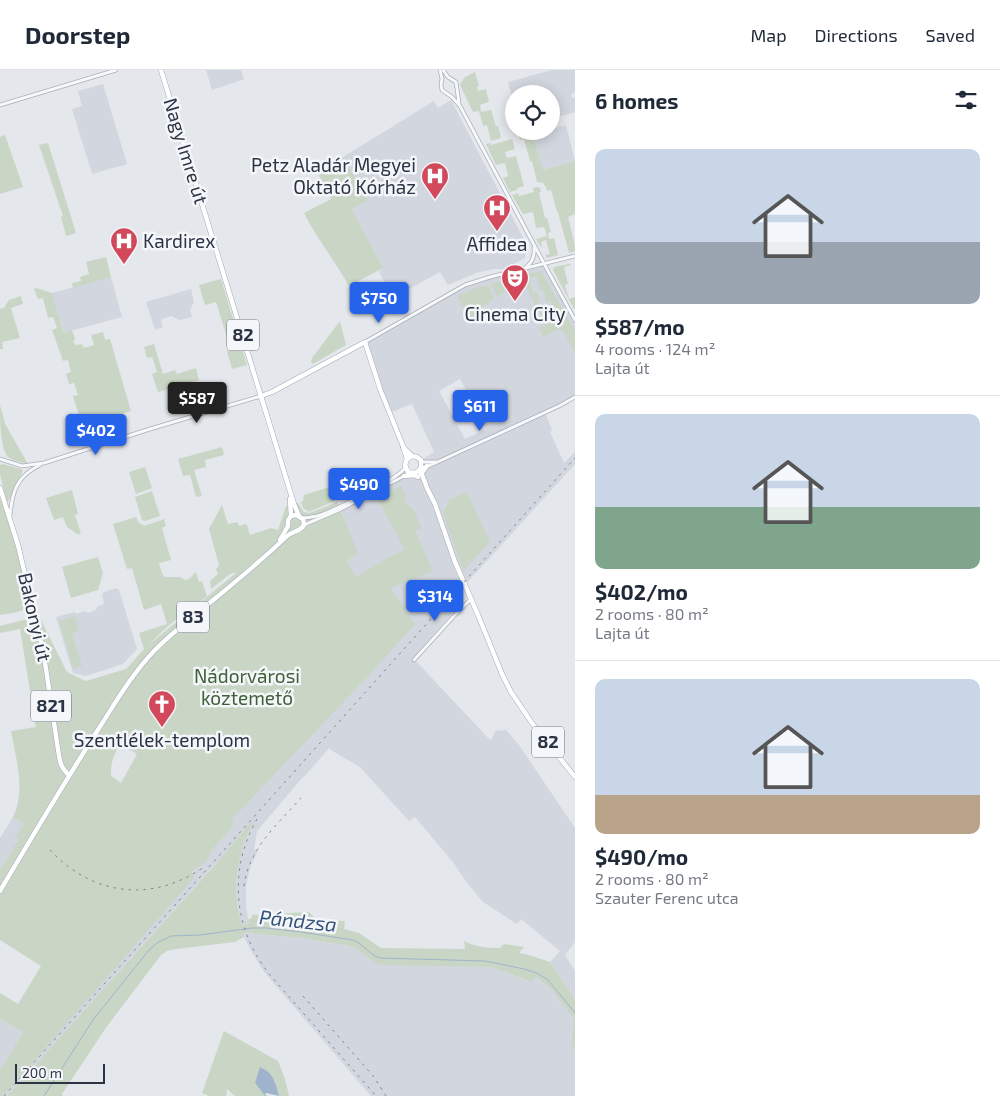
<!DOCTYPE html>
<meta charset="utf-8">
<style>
body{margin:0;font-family:"Exo 2",sans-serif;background:#f2f2f3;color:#1f2937;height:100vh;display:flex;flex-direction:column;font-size:19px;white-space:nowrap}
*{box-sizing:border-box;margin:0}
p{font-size:16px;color:#747a83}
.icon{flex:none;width:28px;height:28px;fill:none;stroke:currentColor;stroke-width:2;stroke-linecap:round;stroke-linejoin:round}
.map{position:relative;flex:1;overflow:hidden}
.sheet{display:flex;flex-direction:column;background:#fff;width:425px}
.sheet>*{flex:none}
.buttons{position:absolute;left:505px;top:15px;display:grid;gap:10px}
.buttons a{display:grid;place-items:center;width:55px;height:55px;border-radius:50%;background:#fff;box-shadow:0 2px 12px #0003;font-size:25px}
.scale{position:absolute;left:15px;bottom:12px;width:90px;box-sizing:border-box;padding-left:5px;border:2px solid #2b3445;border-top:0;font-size:14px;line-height:18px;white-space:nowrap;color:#2b3445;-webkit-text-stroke:4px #f4f6f9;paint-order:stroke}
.price{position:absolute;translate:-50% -42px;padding:0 11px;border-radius:5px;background:#2563eb;color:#fff;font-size:16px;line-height:32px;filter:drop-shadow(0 1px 2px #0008)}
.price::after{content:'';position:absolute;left:50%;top:30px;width:15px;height:11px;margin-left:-8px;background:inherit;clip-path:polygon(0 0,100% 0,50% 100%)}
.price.selected{background:#222;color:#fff}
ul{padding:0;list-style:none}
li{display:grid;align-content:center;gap:10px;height:265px;padding:0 20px}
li+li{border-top:1px solid #e0e1e3}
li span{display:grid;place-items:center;height:155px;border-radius:10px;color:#555}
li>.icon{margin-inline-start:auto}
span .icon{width:90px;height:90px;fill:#fffc;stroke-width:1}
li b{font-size:21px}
h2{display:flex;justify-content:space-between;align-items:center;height:60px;padding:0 20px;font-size:21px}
header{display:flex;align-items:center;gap:30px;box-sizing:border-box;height:70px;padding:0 25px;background:#fff;border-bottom:1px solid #e0e1e3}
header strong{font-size:24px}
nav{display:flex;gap:28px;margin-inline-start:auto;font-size:18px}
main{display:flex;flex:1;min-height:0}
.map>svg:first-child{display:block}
.built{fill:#d2d6de;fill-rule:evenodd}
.green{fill:#c9d6c5;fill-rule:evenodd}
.water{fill:#9fb4cc}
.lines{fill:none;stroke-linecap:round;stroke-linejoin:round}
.stream{stroke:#9fb4cc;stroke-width:1}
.tertiary-casing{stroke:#a9aeb7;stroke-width:4.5}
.primary-casing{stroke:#a3abb8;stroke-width:5.5}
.tertiary{stroke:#f7f8fa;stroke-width:3}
.primary{stroke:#fff;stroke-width:4.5}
.rail{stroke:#7d8696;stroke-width:1;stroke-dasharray:2.5 5;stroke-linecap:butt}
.labels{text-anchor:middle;stroke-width:5;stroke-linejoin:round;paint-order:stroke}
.shield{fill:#f4f6f9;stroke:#676e7b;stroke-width:1}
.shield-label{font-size:18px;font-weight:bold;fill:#2b3445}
.street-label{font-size:19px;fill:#2b3445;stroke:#f4f6f9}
.poi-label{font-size:19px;fill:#2b3445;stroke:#f4f6f9}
.park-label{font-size:19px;fill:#3f6138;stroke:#f4f6f9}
.water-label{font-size:20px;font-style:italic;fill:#34527a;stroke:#f4f6f9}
</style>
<header>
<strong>Doorstep</strong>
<nav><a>Map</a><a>Directions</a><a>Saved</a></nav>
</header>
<main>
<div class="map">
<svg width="575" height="1026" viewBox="0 0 575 1026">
<rect width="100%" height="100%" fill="#e4e7ec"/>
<g class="built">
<path d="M 206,0 L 241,0 L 244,9 L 212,20 Z"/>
<path d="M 552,0 L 575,0 L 575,22 L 571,24 L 572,28 L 575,28 L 575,42 L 551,49 L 551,24 L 514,24 L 514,34 L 508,12 Z"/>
<path d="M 103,14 L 127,94 L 92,104 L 72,39 L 82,36 L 78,21 Z"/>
<path d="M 451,30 L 527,175 L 525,188 L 505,199 L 494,199 L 476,203 L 448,215 L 440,202 L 387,231 L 383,223 L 388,219 L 379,202 L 383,198 L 352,139 L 367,129 L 343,87 L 434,31 L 438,38 Z"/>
<path d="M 566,55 L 575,91 L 543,100 L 533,64 L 542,61 L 551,61 L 551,59 Z"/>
<path d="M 544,194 L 575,250 L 575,327 L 545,342 L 552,360 L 550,362 L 564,393 L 575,382 L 575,394 L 454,527 L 461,533 L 413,588 L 491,671 L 495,661 L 506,660 L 519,675 L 575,758 L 575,872 L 565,885 L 575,901 L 575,929 L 550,892 L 560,881 L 521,849 L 517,854 L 483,832 L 467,813 L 453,792 L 415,747 L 409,751 L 360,697 L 334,682 L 329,678 L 304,707 L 303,707 L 257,761 L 254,779 L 258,781 L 251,795 L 246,816 L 246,837 L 249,854 L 242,855 L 240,850 L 237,830 L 237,808 L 239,788 L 243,777 L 249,761 L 254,751 L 7,1026 L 2,1026 L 195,807 L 192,803 L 205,792 L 212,780 L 232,757 L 232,748 L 355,507 L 347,491 L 357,483 L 339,437 L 397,406 L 405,398 L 410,402 L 420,400 L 421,390 L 434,382 L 412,334 L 389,343 L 365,272 L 465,215 ZM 460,309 L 487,359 L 465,369 L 439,321 Z"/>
<path d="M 111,207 L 122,247 L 63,263 L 52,223 Z"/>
<path d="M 191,219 L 194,232 L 190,240 L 192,247 L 180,250 L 173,247 L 172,246 L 161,249 L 163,257 L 155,260 L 146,232 Z"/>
<path d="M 116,518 L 119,520 L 137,579 L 123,594 L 86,606 L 73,603 L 56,547 L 75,542 L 76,544 L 84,541 L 88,543 L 96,540 L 97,537 L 104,534 L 102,525 L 104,522 Z"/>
<path d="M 13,747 L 24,754 L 20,768 L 0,800 L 0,768 Z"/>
<path d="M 253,862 L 254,864 L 303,868 L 349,876 L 358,880 L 375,893 L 489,897 L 506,902 L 529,912 L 536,907 L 551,919 L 574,949 L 571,973 L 575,982 L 575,1026 L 371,1026 L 265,903 L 251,881 L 244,867 L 245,863 Z"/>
<path d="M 0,949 L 23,962 L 0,1000 Z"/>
</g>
<g class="green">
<path d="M 475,2 L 479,16 L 477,17 L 478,21 L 486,19 L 489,32 L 480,35 L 481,42 L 491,40 L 496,56 L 498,56 L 501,68 L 491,71 L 487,55 L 483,56 L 479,41 L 473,42 L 460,15 L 465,7 Z"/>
<path d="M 533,64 L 543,100 L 575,91 L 575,144 L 568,147 L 575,176 L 575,181 L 569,183 L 558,142 L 557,142 L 551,120 L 547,121 L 546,117 L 543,113 L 537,112 L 532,91 L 530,91 L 524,69 L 520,70 L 519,67 Z"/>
<path d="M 5,65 L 23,117 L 0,124 L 0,67 Z"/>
<path d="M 512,69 L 515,79 L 505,82 L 507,88 L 516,86 L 524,116 L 517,118 L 517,120 L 510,122 L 503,108 L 508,106 L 505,93 L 496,95 L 486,74 L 490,73 L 491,75 Z"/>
<path d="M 48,73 L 76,163 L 66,166 L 61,147 L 63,146 L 39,75 Z"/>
<path d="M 343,87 L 368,130 L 352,139 L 383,198 L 349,216 C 335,191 317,169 304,143 L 331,129 L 318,104 Z"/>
<path d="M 537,117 L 540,118 L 541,122 L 539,123 L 545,148 L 547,148 L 551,162 L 548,163 L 549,169 L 554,168 L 558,185 L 548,188 L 546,187 L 545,185 L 550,184 L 546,170 L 541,172 L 542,177 L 541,177 L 536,169 L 547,166 L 544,157 L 536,158 L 533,142 L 523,144 L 512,125 L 518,123 L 519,126 L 534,122 L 533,118 Z"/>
<path d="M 106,187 L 111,207 L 73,218 L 72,213 L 81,211 L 80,207 L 89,204 L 86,192 Z"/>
<path d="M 570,194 L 571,195 L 564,197 L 568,214 L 565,215 L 569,229 L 575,227 L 575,238 L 574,239 L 553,200 L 554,197 Z"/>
<path d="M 541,201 L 575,261 L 575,284 L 563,260 L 561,261 L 559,259 L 543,267 L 539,258 L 546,254 L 521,208 L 516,210 L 517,212 L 504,218 L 505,222 L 497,226 L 491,214 ZM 536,206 L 540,220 L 544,220 L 546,232 L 551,231 L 554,249 L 547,251 L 544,237 L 540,237 L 537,222 L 533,223 L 529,208 Z"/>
<path d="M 221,209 L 247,295 L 232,299 L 227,281 L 231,280 L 216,232 L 205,235 L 199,215 Z"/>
<path d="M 488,215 L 494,229 L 478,239 L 484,249 L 472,255 L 458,228 L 459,225 L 473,219 Z"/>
<path d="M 36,218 L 52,223 L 63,263 L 72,260 L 75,269 L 73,272 L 76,275 L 82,274 L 84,278 L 94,275 L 91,265 L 103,262 L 105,270 L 110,269 L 131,341 L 89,354 L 87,347 L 80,349 L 73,326 L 78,325 L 74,313 L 69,314 L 66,304 L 71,302 L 68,290 L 63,291 L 52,260 L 57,258 L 53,247 L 48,248 L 43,228 L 38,229 L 34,219 Z"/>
<path d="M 21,226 L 23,234 L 11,238 L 20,268 L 2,272 L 3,279 L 0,279 L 0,239 L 4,238 L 9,230 Z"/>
<path d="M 340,251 L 346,275 L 313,294 L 311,292 L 312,288 Z"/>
<path d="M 154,274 L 163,304 L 175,300 L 177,304 L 196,298 L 199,310 L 158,322 L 152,304 L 157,302 L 152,287 L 147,288 L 144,277 Z"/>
<path d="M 0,335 L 5,354 L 28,394 C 21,392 13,391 8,387 C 0,378 0,349 0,335 Z"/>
<path d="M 222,377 L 224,385 L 205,390 L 206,397 L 194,400 L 202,426 L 196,427 L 190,405 L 183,406 L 178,389 Z"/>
<path d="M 3,394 L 21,399 L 23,401 L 15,416 L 9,430 L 7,432 L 6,430 L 0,404 L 0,395 Z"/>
<path d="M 145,397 L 152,418 L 136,424 L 129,402 Z"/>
<path d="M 401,416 L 406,426 L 404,431 L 415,442 L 421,458 L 415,461 L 433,501 L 390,518 L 415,554 L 371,603 L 233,748 L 232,757 L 212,780 L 206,792 L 192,802 L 195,807 L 12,1016 L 2,1026 L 0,1026 L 0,1000 L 23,962 L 0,949 L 0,923 L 18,934 L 41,896 L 0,870 L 0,800 L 19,769 L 16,766 L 24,754 L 13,747 C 26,721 16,689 11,661 L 36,657 L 33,639 L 38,638 L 36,627 L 31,627 L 20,559 L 0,563 L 0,556 L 39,546 L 67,602 L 86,611 L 126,599 L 144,579 L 139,563 L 167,554 L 161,534 L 144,540 L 132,498 L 127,499 L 113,454 L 136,447 L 139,453 L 144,456 L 164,449 L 166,456 L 162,458 L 171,490 L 159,493 L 162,504 L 165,507 L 180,507 L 185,510 L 189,509 L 196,502 L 199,512 L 202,511 L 207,526 L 168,556 L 146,577 L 237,502 L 230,504 L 211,519 L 210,511 L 218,504 L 216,499 L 219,495 L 209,459 L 222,435 L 228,454 L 237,452 L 239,456 L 245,454 L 247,455 L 250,465 L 271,458 L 278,460 L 286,436 L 298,433 L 304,442 L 310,443 L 337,432 L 358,483 L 347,491 L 356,507 L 391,486 L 405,480 L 377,428 ZM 120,674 L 137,684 L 121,713 L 111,706 C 110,694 114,684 120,674 Z"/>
<path d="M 330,417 L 334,431 L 309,442 L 303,438 L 301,432 L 303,431 L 304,425 Z"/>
<path d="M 72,420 L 78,444 L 75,445 L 81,464 L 77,464 L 67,457 L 63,447 L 54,450 L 46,428 Z"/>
<path d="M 152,421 L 160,446 L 145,451 L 142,450 L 135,427 Z"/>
<path d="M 467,422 L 490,472 L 463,501 L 443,443 L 448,434 L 449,430 Z"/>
<path d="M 0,428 L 19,483 L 29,531 C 28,543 10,543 0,545 Z"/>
<path d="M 98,487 L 103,503 L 98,520 L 71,528 L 62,497 Z"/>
<path d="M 75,546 L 79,561 L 72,563 L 82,596 L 73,599 L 59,551 Z"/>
<path d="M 253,750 L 254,751 C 237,782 231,821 242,855 L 249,854 L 248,849 L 251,849 L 252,845 L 309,842 L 317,850 L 345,851 L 344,859 L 359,863 L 381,878 L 465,879 L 464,871 C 476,877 486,878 500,878 L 504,874 L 524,877 L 519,883 L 529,885 L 550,892 L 575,929 L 575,982 L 571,973 L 574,949 L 551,919 L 536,907 L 530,912 L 506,902 L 489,897 L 381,895 L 375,893 L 358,880 L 349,876 L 303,868 L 254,864 L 253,862 L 245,863 L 244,867 L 235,872 L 176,879 L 167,881 L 161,885 L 105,959 L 62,1024 L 63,1026 L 7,1026 L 215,795 Z"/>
<path d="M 224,961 L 278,991 L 285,1009 L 289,1026 L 279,1026 L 275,1011 L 262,997 L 255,1013 L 265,1026 L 235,1026 L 227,1019 L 226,1026 L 209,1026 L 202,1023 Z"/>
</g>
<path class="water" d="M 260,997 C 273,1002 276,1013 279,1026 L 266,1023 L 265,1024 L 267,1026 L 265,1026 L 255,1013 Z"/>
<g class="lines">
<path class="stream" d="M 44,1026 L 93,950 L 149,880 L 157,873 L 171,866 L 200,865 L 252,858 L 266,858 L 301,862 L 353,870 C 364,874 369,885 380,888 L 485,891 L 524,899 L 537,903 L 548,910 L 575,943"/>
<g class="tertiary-casing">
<g id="tertiary">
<path d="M 440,0 L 442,9 L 441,15 L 442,20 L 452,27 L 460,36 L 548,201 L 575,250"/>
<path d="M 443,0 L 448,7 L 456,12 L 459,33"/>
<path d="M 0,35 L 116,0"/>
<path d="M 525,198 C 532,193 535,187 534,178"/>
<path d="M 365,272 L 465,215 L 490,207 L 575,186"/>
<path d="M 0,389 L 22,396 L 44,393 L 150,359 L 261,326"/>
<path d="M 421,392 L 436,392"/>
<path d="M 421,398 L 431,395 L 559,336 L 575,327"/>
<path d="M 10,446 C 12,421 17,406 40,395"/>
<path d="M 302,448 C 307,448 312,447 317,446 C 334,441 396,410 405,398"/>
<path d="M 304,455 L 341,439 L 404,406"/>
<path d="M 414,590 L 453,547 L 471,529"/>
</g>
</g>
<g class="primary-casing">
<g id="primary">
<path d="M 161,0 L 294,434 L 299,446"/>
<path d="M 261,326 L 272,322 L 365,272 L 380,319 L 403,376 L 407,389"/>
<path d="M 403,377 L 412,386 L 417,387 L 421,390 L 421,398 C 418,403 414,404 408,402 L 405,395 L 407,389 L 412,386"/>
<path d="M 420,399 L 427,418 L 435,434 L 455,492 L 478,545 L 502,604 L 511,622 L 534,656 L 575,707"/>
<path d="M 421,404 L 427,396"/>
<path d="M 404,406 L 414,405 L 418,407"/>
<path d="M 0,418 L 18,475 L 43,581 L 46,599 L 59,686 C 60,694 63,700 69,705"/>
<path d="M 290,429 L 291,446"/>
<path d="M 280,470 L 288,456 L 288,450 L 291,446"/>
<path d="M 0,821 C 33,765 66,710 101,655 C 117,630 133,603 154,581 C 168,566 184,554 200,541 C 229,517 259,493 286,467 C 293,460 299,463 304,455 L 303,449 L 296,445 L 291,446"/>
</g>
</g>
<use href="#tertiary" class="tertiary"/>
<use href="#primary" class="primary"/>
<g class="rail">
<path d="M 257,749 C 228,800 233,859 270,905 L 376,1026"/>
<path d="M 50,780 C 93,826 152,833 204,797"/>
<path d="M 244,816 C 249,778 277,755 301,728"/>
<path d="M 303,926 L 374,1007 L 386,1026"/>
<path d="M 4,1026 L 575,388"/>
</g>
</g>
<defs>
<g id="hospital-pin" transform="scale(1.4375)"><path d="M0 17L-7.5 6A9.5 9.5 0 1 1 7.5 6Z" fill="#d1495b" stroke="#f4f6f9"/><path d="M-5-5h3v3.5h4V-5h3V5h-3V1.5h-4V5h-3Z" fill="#fff"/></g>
<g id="theatre-pin" transform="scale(1.4375)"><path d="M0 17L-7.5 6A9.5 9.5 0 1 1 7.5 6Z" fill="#d1495b" stroke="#f4f6f9"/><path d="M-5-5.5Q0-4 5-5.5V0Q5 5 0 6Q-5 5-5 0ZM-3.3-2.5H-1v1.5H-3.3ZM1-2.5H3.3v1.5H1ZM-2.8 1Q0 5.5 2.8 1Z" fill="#fff"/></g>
<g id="church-pin" transform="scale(1.4375)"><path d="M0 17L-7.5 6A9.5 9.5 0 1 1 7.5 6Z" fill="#d1495b" stroke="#f4f6f9"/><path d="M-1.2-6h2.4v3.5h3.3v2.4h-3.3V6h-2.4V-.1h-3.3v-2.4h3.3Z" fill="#fff"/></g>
</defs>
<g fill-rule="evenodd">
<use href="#hospital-pin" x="435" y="106"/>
<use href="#hospital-pin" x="497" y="138"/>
<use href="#hospital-pin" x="124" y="171"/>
<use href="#theatre-pin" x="515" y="208"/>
<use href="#church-pin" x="162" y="634"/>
</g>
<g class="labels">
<g class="shield">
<rect x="227" y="249.5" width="32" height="31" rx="4"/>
<rect x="177" y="531.5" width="32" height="31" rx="4"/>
<rect x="31" y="620.5" width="40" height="31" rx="4"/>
<rect x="532" y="656.5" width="32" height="31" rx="4"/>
</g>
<g class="shield-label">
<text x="243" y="271">82</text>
<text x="193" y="553">83</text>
<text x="51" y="642">821</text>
<text x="548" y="678">82</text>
</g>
<g class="street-label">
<text transform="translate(186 81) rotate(73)" y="7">Nagy Imre út</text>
<text transform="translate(35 547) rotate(77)" y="7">Bakonyi út</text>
</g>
<g class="poi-label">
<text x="416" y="102" text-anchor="end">Petz Aladár Megyei<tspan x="416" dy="22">Oktató Kórház</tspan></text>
<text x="143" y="178" text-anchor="start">Kardirex</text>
<text x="497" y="181">Affidea</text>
<text x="515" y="251">Cinema City</text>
<text x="162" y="677">Szentlélek-templom</text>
</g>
<g class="park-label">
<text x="247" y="613">Nádorvárosi<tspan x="247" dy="22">köztemető</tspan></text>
</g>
<g class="water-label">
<text transform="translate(298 851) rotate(6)" y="7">Pándzsa</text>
</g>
</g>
</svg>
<div class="buttons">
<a><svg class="icon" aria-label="locate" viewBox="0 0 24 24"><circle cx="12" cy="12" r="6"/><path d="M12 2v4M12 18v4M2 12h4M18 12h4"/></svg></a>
</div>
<div class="scale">200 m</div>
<b class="price" style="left:379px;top:254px">$750</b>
<b class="price selected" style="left:197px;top:354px">$587</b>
<b class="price" style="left:480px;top:362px">$611</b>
<b class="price" style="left:96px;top:386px">$402</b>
<b class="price" style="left:359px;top:440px">$490</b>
<b class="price" style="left:435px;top:552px">$314</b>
</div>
<section class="sheet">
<h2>6 homes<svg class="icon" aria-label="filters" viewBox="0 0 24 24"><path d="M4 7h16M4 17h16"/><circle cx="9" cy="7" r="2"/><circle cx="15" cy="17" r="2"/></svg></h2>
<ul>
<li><span style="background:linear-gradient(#c9d6e8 60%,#9aa5b1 0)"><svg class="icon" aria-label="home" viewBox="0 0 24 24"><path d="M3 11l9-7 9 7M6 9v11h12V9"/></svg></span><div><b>$587/mo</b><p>4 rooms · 124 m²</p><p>Lajta út</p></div></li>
<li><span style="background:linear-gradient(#c9d6e8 60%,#7fa58c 0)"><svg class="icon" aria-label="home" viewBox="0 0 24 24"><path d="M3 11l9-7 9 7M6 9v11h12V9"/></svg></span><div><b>$402/mo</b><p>2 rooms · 80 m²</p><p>Lajta út</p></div></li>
<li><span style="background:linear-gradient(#c9d6e8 75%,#b9a48a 0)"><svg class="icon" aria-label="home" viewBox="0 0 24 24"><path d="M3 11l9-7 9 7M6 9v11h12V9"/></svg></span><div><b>$490/mo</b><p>2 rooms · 80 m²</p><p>Szauter Ferenc utca</p></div></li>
</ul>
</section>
</main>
